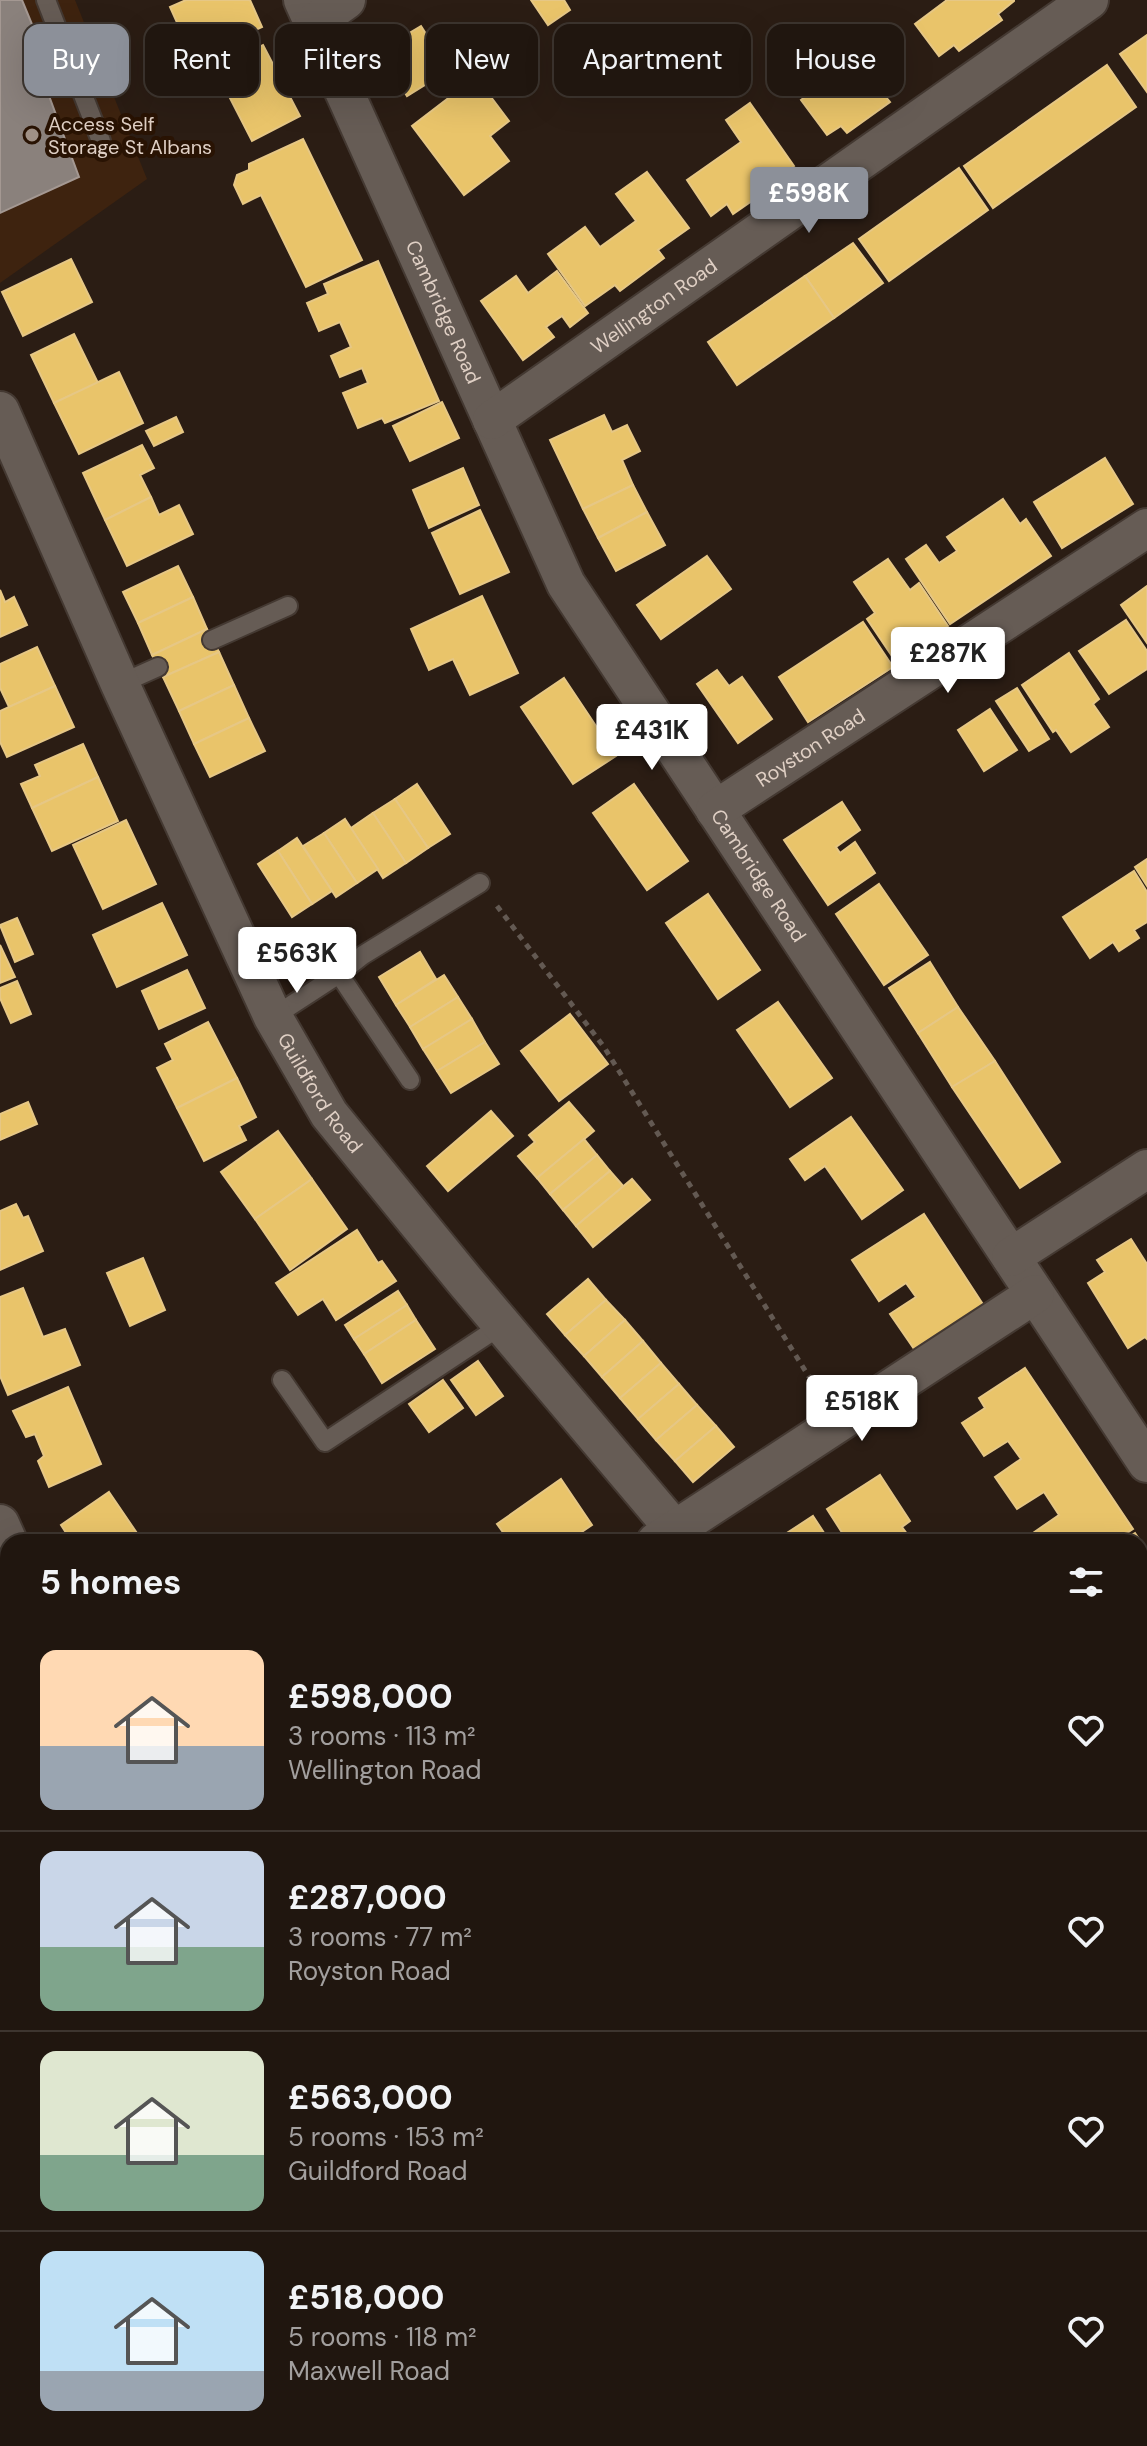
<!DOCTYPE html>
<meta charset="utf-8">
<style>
body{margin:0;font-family:"DM Sans",sans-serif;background:#281f18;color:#f1f3f6;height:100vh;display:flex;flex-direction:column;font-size:30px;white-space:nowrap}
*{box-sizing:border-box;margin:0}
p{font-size:26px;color:#a29f9e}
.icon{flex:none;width:44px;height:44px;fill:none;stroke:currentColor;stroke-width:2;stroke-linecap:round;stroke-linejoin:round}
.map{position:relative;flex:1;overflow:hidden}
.side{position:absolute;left:0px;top:1534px;width:1148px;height:912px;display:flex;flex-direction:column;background:#20160f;border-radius:24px 24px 0 0;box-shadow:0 8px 32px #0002,0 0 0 2px #3d352f}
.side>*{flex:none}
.guide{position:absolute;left:24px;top:24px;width:1100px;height:72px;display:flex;gap:16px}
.price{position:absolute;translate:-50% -68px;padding:0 18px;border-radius:8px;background:#fff;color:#222;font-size:26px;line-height:52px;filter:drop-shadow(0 2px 4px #0008)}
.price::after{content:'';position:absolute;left:50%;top:48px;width:24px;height:18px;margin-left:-12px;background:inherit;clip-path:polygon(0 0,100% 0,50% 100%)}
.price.selected{background:#8c9099;color:#fff}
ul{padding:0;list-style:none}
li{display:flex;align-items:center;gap:24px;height:200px;padding:0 40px}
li+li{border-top:2px solid #3d352f}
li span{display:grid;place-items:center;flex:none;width:224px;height:160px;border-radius:16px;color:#555}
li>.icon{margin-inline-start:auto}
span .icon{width:96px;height:96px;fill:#fffc;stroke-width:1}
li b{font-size:34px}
h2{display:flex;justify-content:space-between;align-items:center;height:96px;padding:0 40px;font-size:34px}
.tag{padding:0 28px;border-radius:16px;background:#20160f;box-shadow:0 8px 32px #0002,0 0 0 2px #3d352f;font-size:28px;line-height:72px}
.tag.selected{background:#8c9099;color:#fff}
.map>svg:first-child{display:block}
.built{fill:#3e230f}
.homes{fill:#e9c46a;stroke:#e6c785;stroke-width:2}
.industry{fill:#8a817c;stroke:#a49892;stroke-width:2}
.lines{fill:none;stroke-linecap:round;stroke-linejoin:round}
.service-casing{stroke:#443932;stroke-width:22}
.minor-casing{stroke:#443932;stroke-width:42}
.path{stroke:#635952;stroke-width:5;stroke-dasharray:6 6;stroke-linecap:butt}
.service{stroke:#665c55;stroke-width:18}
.minor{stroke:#665c55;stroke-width:38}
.poi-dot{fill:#a09186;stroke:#291303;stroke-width:3}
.labels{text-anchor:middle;stroke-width:8;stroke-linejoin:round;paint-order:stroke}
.poi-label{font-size:20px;fill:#dfcfc4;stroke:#291303;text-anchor:start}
.street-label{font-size:20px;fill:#dfcfc4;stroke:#291303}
</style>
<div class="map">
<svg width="1147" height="2446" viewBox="0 0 1147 2446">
<rect width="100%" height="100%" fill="#2b1d14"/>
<g class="built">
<path d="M 0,0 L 75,0 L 147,179 L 0,283 Z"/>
<path d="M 1140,2103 L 1147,2113 L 1147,2141 L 1140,2146 Z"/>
</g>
<g class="homes">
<path d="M 186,0 L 250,0 L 262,27 L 193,58 L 170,7 Z"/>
<path d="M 531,0 L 564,0 L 570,10 L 548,25 Z"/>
<path d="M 947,0 L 1014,0 L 1014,1 L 998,14 L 1002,20 L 959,51 L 954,45 L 939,56 L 915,24 Z"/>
<path d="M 421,26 L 449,70 L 407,96 L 379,51 Z"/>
<path d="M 1147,35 L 1147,92 L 1120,54 Z"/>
<path d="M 263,45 L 300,116 L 252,141 L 215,69 Z"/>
<path d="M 875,45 L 902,82 L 885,96 L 890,102 L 847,133 L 841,126 L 827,135 L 801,100 Z"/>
<path d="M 1107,65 L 1136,107 L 993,208 L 964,166 Z"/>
<path d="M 476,77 L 509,121 L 490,136 L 509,161 L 464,195 L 412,126 Z"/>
<path d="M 750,103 L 794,166 L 778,177 L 779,182 L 733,214 L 727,204 L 711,216 L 687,180 L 741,142 L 726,120 Z"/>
<path d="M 303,139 L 362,260 L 306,287 L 261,195 L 243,204 L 234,185 L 237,175 L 249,170 L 249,164 Z"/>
<path d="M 959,168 L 988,210 L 889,281 L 859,239 Z"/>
<path d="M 647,172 L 689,228 L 658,250 L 664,258 L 620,291 L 615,285 L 585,306 L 548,254 L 585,227 L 600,247 L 636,221 L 616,194 Z"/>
<path d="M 853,243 L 883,283 L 834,318 L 805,276 Z"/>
<path d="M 71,259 L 92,302 L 23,336 L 2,292 Z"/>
<path d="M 378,261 L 439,401 L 385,423 L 382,418 L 358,428 L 343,393 L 368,383 L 362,368 L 340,377 L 331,356 L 351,347 L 340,322 L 319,331 L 307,303 L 328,294 L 324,284 Z"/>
<path d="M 557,271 L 588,313 L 570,327 L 562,316 L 546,327 L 554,337 L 523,360 L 481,301 L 516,276 L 528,293 Z"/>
<path d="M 805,276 L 834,318 L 737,385 L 708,342 Z"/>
<path d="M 74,334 L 98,383 L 54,403 L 31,355 Z"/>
<path d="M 119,372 L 143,423 L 79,454 L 54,403 Z"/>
<path d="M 442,402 L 459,438 L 410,461 L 393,426 Z"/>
<path d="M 604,415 L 612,432 L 627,425 L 640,451 L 622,460 L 633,485 L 583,509 L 550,440 Z"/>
<path d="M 176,417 L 183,432 L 154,446 L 146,431 Z"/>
<path d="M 142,445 L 154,468 L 140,475 L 151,497 L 105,520 L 83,473 Z"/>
<path d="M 1105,458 L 1133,504 L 1062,548 L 1034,502 Z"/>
<path d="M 463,468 L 479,505 L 429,528 L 413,490 Z"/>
<path d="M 633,485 L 647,512 L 598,538 L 583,509 Z"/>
<path d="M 151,497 L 159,515 L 179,505 L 193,534 L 127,566 L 105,520 Z"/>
<path d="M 1003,499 L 1020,524 L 1026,519 L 1051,556 L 950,624 L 906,559 L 926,545 L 939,563 L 957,551 L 947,537 Z"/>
<path d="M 480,510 L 509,572 L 460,594 L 432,533 Z"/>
<path d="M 647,512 L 665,545 L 616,571 L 598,538 Z"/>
<path d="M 707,556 L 731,589 L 661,639 L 637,605 Z"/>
<path d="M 888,559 L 910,590 L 919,583 L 948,626 L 896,662 L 867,619 L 875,613 L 854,582 Z"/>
<path d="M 178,566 L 193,597 L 138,623 L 123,592 Z"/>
<path d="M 1147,586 L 1147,643 L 1121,605 Z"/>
<path d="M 0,590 L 5,602 L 14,597 L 27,625 L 0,637 Z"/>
<path d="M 482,596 L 518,673 L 470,695 L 453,659 L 429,670 L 411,629 Z"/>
<path d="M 193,597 L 207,629 L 152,655 L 138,623 Z"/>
<path d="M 1126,620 L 1147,651 L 1147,669 L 1109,694 L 1079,651 Z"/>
<path d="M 863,622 L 893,667 L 808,722 L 779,677 Z"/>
<path d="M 207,629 L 219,652 L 163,677 L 152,655 Z"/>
<path d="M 37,647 L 55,686 L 9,707 L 0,688 L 0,664 Z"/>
<path d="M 219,652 L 234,685 L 179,711 L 163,677 Z"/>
<path d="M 1069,653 L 1099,699 L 1093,704 L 1109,727 L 1071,752 L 1056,730 L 1053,732 L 1022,685 Z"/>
<path d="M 717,670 L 729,686 L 742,677 L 772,719 L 738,743 L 697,684 Z"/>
<path d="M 564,678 L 616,756 L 573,784 L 521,707 Z"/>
<path d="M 234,685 L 249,718 L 194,744 L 179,711 Z"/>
<path d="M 55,686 L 74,727 L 7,757 L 0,742 L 0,711 Z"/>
<path d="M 1017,688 L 1049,739 L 1029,751 L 996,701 Z"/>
<path d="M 990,709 L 1017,750 L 984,771 L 958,730 Z"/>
<path d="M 249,718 L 265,751 L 210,777 L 194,744 Z"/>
<path d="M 83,744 L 98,777 L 32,808 L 21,784 L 40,776 L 35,765 Z"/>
<path d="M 98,777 L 118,821 L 52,851 L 32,808 Z"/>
<path d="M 417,784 L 450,834 L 428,848 L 395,799 Z"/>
<path d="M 634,784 L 688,861 L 647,890 L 593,813 Z"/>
<path d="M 395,799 L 428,848 L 406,863 L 373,813 Z"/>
<path d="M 842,802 L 860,830 L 836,847 L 840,853 L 855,842 L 875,873 L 828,905 L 784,840 Z"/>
<path d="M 373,813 L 406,863 L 383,878 L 351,828 Z"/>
<path d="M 345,819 L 378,869 L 357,883 L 324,833 Z"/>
<path d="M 126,820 L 156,884 L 103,909 L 73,845 Z"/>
<path d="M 324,833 L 357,883 L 336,897 L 303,846 Z"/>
<path d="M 297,838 L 332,891 L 312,904 L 278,851 Z"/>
<path d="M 278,851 L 312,904 L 292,917 L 258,864 Z"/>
<path d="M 1147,859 L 1147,886 L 1135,867 Z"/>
<path d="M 1134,871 L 1147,892 L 1147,922 L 1134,930 L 1139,938 L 1119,951 L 1113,942 L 1090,958 L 1063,917 Z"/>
<path d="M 879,884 L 928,955 L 884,985 L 836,914 Z"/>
<path d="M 708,894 L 760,970 L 718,999 L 666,923 Z"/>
<path d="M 162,903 L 187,955 L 117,987 L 93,935 Z"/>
<path d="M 17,918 L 33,954 L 15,962 L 0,925 Z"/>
<path d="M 0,945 L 15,977 L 0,983 Z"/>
<path d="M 420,952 L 436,979 L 396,1005 L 379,977 Z"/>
<path d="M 930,962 L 958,1007 L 918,1033 L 889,988 Z"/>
<path d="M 187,970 L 205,1008 L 159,1029 L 142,991 Z"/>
<path d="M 444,975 L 458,997 L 410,1027 L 396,1005 Z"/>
<path d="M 17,981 L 31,1014 L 11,1023 L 0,998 L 0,988 Z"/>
<path d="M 458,997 L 472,1019 L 423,1049 L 410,1027 Z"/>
<path d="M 778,1002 L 832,1078 L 790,1107 L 737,1030 Z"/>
<path d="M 958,1007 L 995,1061 L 952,1087 L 918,1033 Z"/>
<path d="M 570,1014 L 608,1064 L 559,1101 L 521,1051 Z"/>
<path d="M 472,1019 L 485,1042 L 437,1071 L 423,1049 Z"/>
<path d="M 208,1022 L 237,1078 L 177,1108 L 157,1068 L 173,1060 L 165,1044 Z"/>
<path d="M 485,1042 L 499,1064 L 451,1093 L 437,1071 Z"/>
<path d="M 995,1061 L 1060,1162 L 1020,1188 L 952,1087 Z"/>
<path d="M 237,1078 L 256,1117 L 239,1126 L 246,1140 L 204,1161 L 177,1108 Z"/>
<path d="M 28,1102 L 37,1124 L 0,1140 L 0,1114 Z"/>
<path d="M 569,1102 L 594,1131 L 537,1178 L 518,1156 L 535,1142 L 529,1135 Z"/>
<path d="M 491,1111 L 513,1136 L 448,1191 L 427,1166 Z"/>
<path d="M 851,1117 L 903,1190 L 862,1219 L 825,1166 L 805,1180 L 790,1159 Z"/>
<path d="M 278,1131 L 312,1179 L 255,1219 L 221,1172 Z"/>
<path d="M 584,1139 L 597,1155 L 550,1194 L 537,1178 Z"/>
<path d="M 597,1155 L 610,1171 L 563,1210 L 550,1194 Z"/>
<path d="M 610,1171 L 624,1187 L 576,1226 L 563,1210 Z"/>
<path d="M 312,1179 L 347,1229 L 290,1270 L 255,1219 Z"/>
<path d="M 632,1179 L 650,1200 L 593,1247 L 576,1226 Z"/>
<path d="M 16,1204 L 23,1218 L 28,1216 L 43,1251 L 0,1270 L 0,1211 Z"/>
<path d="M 924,1214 L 986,1309 L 938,1341 L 934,1336 L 914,1349 L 890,1314 L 916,1297 L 906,1283 L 879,1301 L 852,1260 Z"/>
<path d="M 357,1230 L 378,1263 L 382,1261 L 396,1281 L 336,1320 L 323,1299 L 298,1315 L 276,1283 Z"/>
<path d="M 1131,1239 L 1147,1264 L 1147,1339 L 1145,1337 L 1128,1348 L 1088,1283 L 1105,1272 L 1097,1260 Z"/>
<path d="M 143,1258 L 165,1310 L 130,1326 L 107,1273 Z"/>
<path d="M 588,1279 L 606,1300 L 565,1335 L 547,1314 Z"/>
<path d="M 23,1288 L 43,1337 L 65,1329 L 80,1365 L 8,1395 L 0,1376 L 0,1297 Z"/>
<path d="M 398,1291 L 407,1305 L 354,1339 L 345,1325 Z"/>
<path d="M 606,1300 L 625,1320 L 584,1356 L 565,1335 Z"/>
<path d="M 407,1305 L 416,1320 L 364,1354 L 354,1339 Z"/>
<path d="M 416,1320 L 435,1349 L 382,1383 L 364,1354 Z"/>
<path d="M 625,1320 L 643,1341 L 602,1377 L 584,1356 Z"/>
<path d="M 643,1341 L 661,1363 L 620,1398 L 602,1377 Z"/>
<path d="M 478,1361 L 503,1396 L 476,1415 L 451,1380 Z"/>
<path d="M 661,1363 L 679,1384 L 638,1419 L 620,1398 Z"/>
<path d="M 1025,1368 L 1133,1529 L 1113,1542 L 1039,1542 L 1033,1533 L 1059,1515 L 1044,1492 L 1017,1509 L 995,1477 L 1021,1459 L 1008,1441 L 984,1456 L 962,1423 L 985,1408 L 979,1398 Z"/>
<path d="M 443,1380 L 463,1408 L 429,1432 L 409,1404 Z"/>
<path d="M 679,1384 L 697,1405 L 656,1440 L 638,1419 Z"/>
<path d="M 68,1387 L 101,1464 L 49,1487 L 38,1461 L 44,1456 L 35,1434 L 26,1437 L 13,1411 Z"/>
<path d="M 697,1405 L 716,1426 L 675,1461 L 656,1440 Z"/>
<path d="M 716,1426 L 734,1447 L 693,1482 L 675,1461 Z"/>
<path d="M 880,1475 L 910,1521 L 902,1527 L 913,1542 L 848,1542 L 827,1509 Z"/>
<path d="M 561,1479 L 592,1525 L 567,1542 L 510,1542 L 497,1524 Z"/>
<path d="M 109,1492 L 143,1542 L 72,1542 L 61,1525 Z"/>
<path d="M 813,1516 L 830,1542 L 773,1542 Z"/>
<path d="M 1135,1533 L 1147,1551 L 1147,1602 L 1140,1607 L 1140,1542 L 1120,1542 Z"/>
<path d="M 1147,1624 L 1147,1673 L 1140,1678 L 1140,1629 Z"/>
<path d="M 0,1667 L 8,1676 L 8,1682 L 0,1689 Z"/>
<path d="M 8,1700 L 8,1789 L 7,1791 L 0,1783 L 0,1707 Z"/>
<path d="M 1147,1714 L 1147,1734 L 1140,1722 L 1140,1718 Z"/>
<path d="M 0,2017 L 8,2030 L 8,2076 L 0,2081 Z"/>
<path d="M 1147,2064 L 1147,2105 L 1140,2094 L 1140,2068 Z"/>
<path d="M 8,2232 L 8,2251 L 0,2239 Z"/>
<path d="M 1147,2294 L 1147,2360 L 1140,2365 L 1140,2298 Z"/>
<path d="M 279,2438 L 646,2438 L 634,2446 L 285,2446 Z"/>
<path d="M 927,2438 L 965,2438 L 970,2446 L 915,2446 Z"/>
<path d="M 979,2438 L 1006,2438 L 994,2446 L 984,2446 Z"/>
<path d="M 1022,2438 L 1067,2438 L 1072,2446 L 1027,2446 Z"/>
</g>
<path class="industry" d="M 0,0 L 22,0 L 55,80 L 48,93 L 79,177 L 0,213 Z"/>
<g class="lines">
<g class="service-casing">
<g id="service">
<path d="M 46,0 L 101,141"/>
<path d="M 212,640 L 288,606"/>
<path d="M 120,684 L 158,667"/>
<path d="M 339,974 L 410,1080"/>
<path d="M 273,1017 L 339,974 L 363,955 L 480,883"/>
<path d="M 282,1380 L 325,1442 L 502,1325"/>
</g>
</g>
<g class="minor-casing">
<g id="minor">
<path id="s1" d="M 303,0 L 566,584 L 1147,1463"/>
<path d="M 314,23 L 346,0"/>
<path id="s2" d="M 0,411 L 120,684 L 273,1017 L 329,1114 L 465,1281 L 675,1530"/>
<path id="s3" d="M 492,420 L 1089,0"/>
<path id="s4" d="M 715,810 L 1147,528"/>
<path d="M 1011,1257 L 1147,1169"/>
<path d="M 0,1524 L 8,1542"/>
<path d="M 656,1542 L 1035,1294"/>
<path d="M 0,1948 L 8,1963"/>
<path d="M 1140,2174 L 1147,2169"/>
<path d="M 236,2438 L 240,2446"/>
<path d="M 729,2446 L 743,2438"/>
</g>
</g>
<g class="path">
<path d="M 497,906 L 604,1047 L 816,1388"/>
<path d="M 0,2302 L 8,2309"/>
<path d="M 174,2438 L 184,2446"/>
</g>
<use href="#service" class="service"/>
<use href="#minor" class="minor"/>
</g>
<circle class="poi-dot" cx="32" cy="135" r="8"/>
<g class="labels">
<g class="poi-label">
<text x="48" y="131">Access Self<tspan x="48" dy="23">Storage St Albans</tspan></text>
</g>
<g class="street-label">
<text dy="7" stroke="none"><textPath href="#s3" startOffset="198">Wellington Road</textPath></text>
<text dy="7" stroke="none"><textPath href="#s1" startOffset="342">Cambridge Road</textPath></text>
<text dy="7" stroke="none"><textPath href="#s4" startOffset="114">Royston Road</textPath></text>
<text dy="7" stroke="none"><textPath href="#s1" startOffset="990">Cambridge Road</textPath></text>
<text dy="7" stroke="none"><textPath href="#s2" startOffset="754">Guildford Road</textPath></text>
</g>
</g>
</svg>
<b class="price selected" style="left:809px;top:235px">£598K</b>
<b class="price" style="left:948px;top:695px">£287K</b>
<b class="price" style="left:652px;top:772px">£431K</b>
<b class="price" style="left:297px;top:995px">£563K</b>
<b class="price" style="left:862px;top:1443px">£518K</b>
<div class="guide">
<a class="tag selected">Buy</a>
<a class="tag">Rent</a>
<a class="tag">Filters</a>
<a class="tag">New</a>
<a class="tag">Apartment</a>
<a class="tag">House</a>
</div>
<section class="side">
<h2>5 homes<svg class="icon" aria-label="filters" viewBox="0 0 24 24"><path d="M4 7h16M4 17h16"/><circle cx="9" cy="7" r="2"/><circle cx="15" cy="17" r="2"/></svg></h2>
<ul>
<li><span style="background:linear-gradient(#ffd9b3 60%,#9aa5b1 0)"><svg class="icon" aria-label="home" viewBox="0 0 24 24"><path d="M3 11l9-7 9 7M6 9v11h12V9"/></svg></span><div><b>£598,000</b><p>3 rooms · 113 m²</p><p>Wellington Road</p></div><svg class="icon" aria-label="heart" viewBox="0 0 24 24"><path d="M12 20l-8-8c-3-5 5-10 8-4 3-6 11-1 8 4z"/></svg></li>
<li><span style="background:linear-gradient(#c9d6e8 60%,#7fa58c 0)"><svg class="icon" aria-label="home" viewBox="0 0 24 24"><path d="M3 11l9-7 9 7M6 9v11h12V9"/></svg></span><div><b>£287,000</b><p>3 rooms · 77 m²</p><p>Royston Road</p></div><svg class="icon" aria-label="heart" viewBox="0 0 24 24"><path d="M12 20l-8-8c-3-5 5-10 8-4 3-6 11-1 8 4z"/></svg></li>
<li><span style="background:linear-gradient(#dfe7d0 65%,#7fa58c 0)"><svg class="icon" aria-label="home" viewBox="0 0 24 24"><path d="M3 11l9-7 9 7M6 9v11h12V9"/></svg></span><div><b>£563,000</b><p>5 rooms · 153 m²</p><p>Guildford Road</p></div><svg class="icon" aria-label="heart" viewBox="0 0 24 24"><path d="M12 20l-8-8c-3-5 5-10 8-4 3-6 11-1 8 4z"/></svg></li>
<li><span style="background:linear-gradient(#bfe0f5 75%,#9aa5b1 0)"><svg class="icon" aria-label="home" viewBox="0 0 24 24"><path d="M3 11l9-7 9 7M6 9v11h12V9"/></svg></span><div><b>£518,000</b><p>5 rooms · 118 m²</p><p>Maxwell Road</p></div><svg class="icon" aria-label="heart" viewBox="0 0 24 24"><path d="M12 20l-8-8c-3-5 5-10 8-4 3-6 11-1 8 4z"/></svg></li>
</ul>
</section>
</div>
